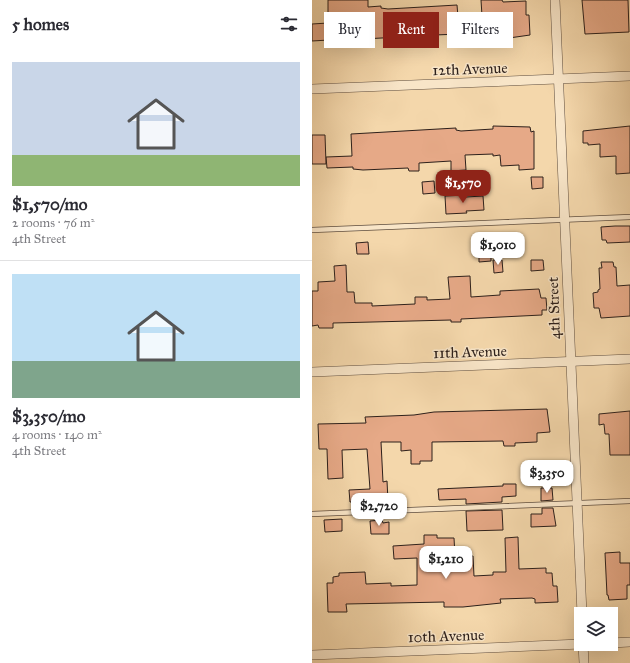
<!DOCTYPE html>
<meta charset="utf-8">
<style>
body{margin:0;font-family:"IM FELL Great Primer",serif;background:#f2f2f3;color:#2b2b33;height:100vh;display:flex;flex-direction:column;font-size:15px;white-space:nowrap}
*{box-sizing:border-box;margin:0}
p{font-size:13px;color:#7c7c81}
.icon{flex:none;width:22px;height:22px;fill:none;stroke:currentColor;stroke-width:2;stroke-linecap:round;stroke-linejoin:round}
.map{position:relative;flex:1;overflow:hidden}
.panel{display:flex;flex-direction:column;background:#fff;width:312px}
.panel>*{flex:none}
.hud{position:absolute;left:12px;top:12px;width:246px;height:36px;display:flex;gap:8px}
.fabs{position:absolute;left:262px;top:607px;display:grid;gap:8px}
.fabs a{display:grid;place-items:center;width:44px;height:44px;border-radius:0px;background:#fff;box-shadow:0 4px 16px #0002;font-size:20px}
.price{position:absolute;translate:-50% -34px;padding:0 9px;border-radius:8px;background:#fff;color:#222;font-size:13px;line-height:26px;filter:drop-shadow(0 1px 2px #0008)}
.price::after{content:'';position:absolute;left:50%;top:24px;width:12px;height:9px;margin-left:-6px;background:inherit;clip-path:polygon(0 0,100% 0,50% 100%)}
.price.active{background:#8f2418;color:#fff}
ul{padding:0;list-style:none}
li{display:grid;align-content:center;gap:8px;height:212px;padding:0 12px}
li+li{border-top:1px solid #e1e1e2}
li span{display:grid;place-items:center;height:124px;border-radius:0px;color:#555}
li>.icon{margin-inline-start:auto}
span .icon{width:72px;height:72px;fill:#fffc;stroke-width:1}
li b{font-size:17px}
h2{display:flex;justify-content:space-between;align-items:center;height:48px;padding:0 12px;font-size:17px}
.chip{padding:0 14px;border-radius:0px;background:#fff;box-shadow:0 4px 16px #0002;font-size:14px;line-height:36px}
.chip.active{background:#8f2418;color:#fff}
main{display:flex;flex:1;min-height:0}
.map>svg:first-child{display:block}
.building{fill:#e6a987;stroke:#2d201b}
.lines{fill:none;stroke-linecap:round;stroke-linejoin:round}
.service-casing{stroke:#5f4e3f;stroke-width:6}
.minor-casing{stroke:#5f4e3f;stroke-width:10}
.service{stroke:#f8e5c8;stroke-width:4.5}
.minor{stroke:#f8e5c8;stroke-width:9}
.labels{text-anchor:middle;stroke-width:3;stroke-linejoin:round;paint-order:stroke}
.street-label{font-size:15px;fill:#2d201b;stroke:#f8e5c8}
</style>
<main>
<section class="panel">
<h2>5 homes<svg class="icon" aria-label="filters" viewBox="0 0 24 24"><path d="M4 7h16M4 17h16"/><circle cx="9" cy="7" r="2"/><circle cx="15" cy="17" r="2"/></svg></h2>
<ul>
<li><span style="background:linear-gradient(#c9d6e8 75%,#8fb573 0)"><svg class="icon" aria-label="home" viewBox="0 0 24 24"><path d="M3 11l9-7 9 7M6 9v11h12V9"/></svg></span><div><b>$1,570/mo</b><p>2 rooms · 76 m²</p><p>4th Street</p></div></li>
<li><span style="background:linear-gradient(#bfe0f5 70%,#7fa58c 0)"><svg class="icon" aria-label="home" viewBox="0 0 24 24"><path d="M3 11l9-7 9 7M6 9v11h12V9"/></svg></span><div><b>$3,350/mo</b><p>4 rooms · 140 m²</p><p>4th Street</p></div></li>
</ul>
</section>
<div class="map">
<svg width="318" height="663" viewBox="0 0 318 663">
<rect width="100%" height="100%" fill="#f4d7ab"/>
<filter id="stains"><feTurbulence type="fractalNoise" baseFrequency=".005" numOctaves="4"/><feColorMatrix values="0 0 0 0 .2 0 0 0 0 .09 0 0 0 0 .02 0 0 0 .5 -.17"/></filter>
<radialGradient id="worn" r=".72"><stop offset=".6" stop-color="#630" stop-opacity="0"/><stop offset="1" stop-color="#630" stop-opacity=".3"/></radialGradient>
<g class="building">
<path d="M 16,0 L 56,0 L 56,7 L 69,6 L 69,8 L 76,9 L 145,5 L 146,17 L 170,16 L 169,0 L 190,0 L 191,2 L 214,1 L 214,15 L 217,15 L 218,35 L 197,38 L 197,36 L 149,37 L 149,34 L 122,35 L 122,41 L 106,41 L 106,36 L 33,40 L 33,45 L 18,46 L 17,40 L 0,41 L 0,24 L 16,23 Z"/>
<path d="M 270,0 L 316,0 L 317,32 L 273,34 Z"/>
<path d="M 181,126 L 218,127 L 219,132 L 222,131 L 222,169 L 207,170 L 207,165 L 189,166 L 188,155 L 181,156 L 181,154 L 153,155 L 154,170 L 139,171 L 139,161 L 107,163 L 107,171 L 97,171 L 96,168 L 51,170 L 41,169 L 41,167 L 15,168 L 14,157 L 40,156 L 39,134 L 144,128 L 144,130 L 149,131 L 181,129 Z"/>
<path d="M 318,126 L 318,173 L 304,174 L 304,156 L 288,157 L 288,144 L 276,145 L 276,143 L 271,143 L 271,131 Z"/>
<path d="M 0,135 L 13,135 L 14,164 L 0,164 Z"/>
<path d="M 219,177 L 231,177 L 231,188 L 220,189 Z"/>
<path d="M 122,181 L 123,193 L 111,194 L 110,182 Z"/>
<path d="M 154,195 L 154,197 L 171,196 L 172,210 L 154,211 L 155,213 L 134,214 L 133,196 Z"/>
<path d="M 303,226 L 318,226 L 318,242 L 295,243 L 294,240 L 290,240 L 289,227 Z"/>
<path d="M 56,242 L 57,254 L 45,254 L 44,243 Z"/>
<path d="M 179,249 L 179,261 L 167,262 L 167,250 Z"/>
<path d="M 181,260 L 190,260 L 191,272 L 182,273 Z"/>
<path d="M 219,260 L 231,260 L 232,270 L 219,271 Z"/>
<path d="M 289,262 L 301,262 L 302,267 L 304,267 L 305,286 L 318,285 L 318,316 L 289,318 L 287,308 L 282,308 L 281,293 L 286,292 L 286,290 L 288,289 L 287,268 L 290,268 Z"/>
<path d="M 34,265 L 35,292 L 42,292 L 43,303 L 60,303 L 60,306 L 103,304 L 103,297 L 115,297 L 115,300 L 138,299 L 136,277 L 158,276 L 159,297 L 188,295 L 188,291 L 227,289 L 229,298 L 234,298 L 235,310 L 230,310 L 230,315 L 149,319 L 149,322 L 139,322 L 139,320 L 21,323 L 21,328 L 7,328 L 6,325 L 0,326 L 0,291 L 6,291 L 6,282 L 23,281 L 22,266 Z"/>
<path d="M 235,409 L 238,432 L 225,433 L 225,442 L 203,443 L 203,446 L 192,446 L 191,441 L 120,442 L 120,461 L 108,461 L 108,464 L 99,464 L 99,450 L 89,451 L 89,442 L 69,442 L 71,482 L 75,481 L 76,501 L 38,502 L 37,490 L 58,489 L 55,449 L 30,450 L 31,478 L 16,479 L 15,449 L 7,449 L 6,424 L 54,423 L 53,417 L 102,415 L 122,412 Z"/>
<path d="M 318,411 L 318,455 L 298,455 L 297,434 L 293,434 L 292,424 L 287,425 L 287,414 Z"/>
<path d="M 191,484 L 204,484 L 204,496 L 190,497 L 190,502 L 154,504 L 154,499 L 127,500 L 126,489 L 191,486 Z"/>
<path d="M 229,488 L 240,488 L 241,500 L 229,501 Z"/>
<path d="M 230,508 L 241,508 L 244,526 L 219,527 L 219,514 L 230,514 Z"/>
<path d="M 190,510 L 191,530 L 155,531 L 154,511 Z"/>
<path d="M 30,519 L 30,531 L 13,532 L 12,520 Z"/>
<path d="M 70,520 L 71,523 L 77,522 L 77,534 L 59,534 L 58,521 Z"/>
<path d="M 112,535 L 125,535 L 125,538 L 142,538 L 143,556 L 161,556 L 162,576 L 181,575 L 181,572 L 194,572 L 193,538 L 206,537 L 207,569 L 234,568 L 234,573 L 240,573 L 241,586 L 245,586 L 246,602 L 223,603 L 223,599 L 220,598 L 188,599 L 189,603 L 151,607 L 132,607 L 132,602 L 34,604 L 35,612 L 16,612 L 15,583 L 21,583 L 21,577 L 27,576 L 27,573 L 53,572 L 54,584 L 79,583 L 79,586 L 105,585 L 105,558 L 82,559 L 81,546 L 112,544 Z"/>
<path d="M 308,552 L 308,563 L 318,563 L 318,585 L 315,585 L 315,599 L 297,600 L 296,595 L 295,595 L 293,553 Z"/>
</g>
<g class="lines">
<g class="service-casing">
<g id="service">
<path d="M 0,230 L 318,217"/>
<path d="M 0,514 L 318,501"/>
</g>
</g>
<g class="minor-casing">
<g id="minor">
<path d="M 243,0 L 270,614"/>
<path d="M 0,89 L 318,76"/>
<path d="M 0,372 L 318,359"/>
<path d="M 299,643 L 318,642"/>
<path d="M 271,644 L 272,663"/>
<path d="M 0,655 L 269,644"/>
</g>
</g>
<use href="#service" class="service"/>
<use href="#minor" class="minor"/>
</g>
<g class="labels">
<g class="street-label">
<text transform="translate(158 69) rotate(-2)" y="5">12th Avenue</text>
<text transform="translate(242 308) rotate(-92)" y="5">4th Street</text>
<text transform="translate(158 352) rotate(-2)" y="5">11th Avenue</text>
<text transform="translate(134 636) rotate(-2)" y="5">10th Avenue</text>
</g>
</g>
<rect width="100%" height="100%" filter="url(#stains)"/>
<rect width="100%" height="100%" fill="url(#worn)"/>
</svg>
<div class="fabs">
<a><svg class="icon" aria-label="layers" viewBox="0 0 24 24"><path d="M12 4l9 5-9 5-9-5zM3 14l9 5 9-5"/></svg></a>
</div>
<b class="price active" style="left:151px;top:204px">$1,570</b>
<b class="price" style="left:186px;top:266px">$1,010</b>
<b class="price" style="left:235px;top:494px">$3,350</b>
<b class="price" style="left:67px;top:527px">$2,720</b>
<b class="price" style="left:134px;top:580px">$1,210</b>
<div class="hud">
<a class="chip">Buy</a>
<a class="chip active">Rent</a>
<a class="chip">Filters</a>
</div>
</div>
</main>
